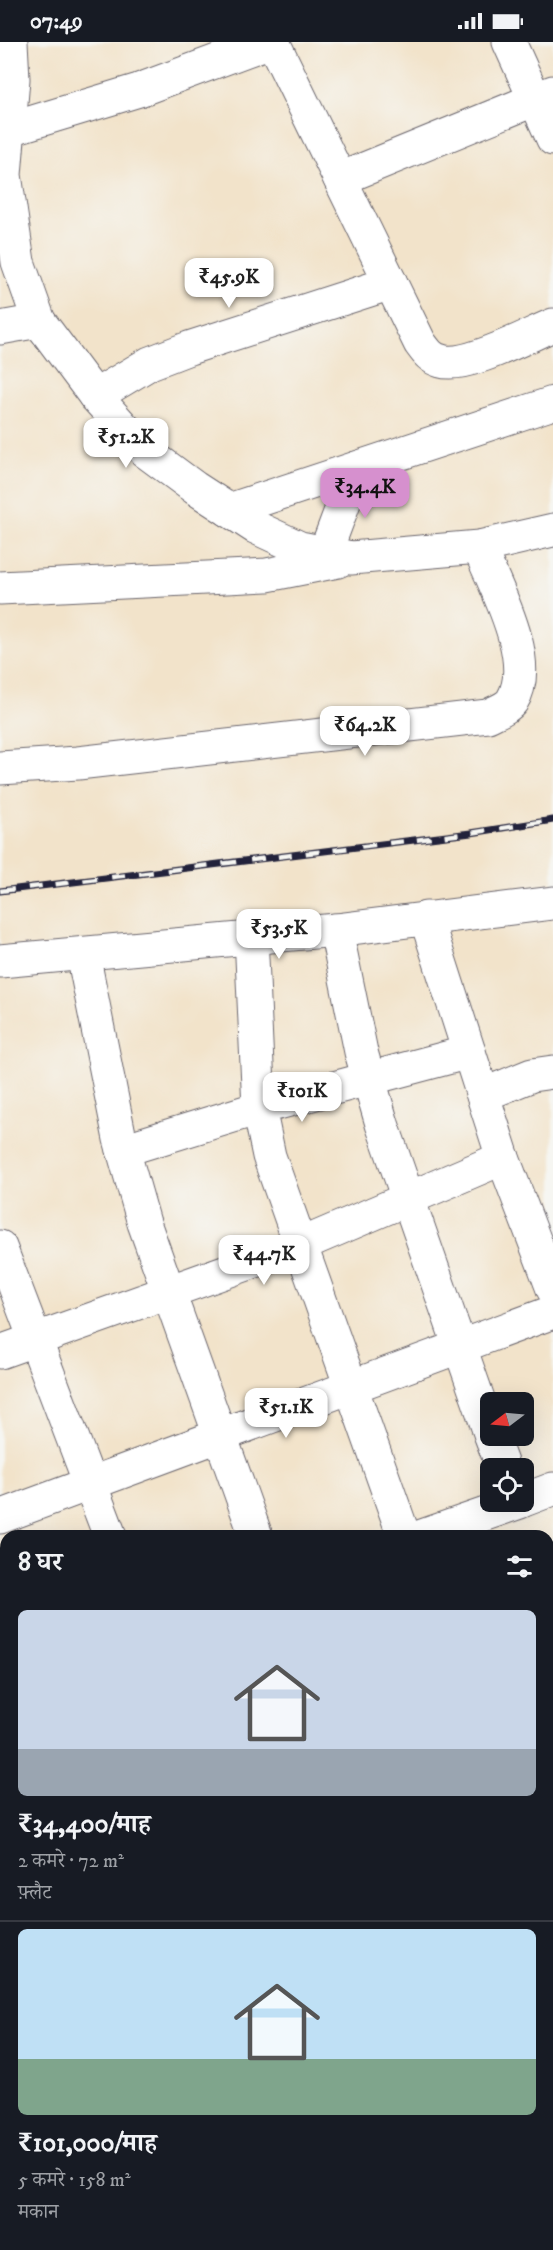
<!DOCTYPE html>
<html lang="hi">
<meta charset="utf-8">
<style>
body{margin:0;font-family:"IM FELL DW Pica","Noto Serif Devanagari",serif;background:#242831;color:#f1f3f6;height:100vh;display:flex;flex-direction:column;font-size:22px;white-space:nowrap}
*{box-sizing:border-box;margin:0}
p{font-size:20px;color:#9ea1a6}
.icon{flex:none;width:33px;height:33px;fill:none;stroke:currentColor;stroke-width:2;stroke-linecap:round;stroke-linejoin:round}
.map{position:relative;flex:1;overflow:hidden}
.side{position:absolute;left:0px;top:1488px;width:554px;height:720px;display:flex;flex-direction:column;background:#171b24;border-radius:18px 18px 0 0;box-shadow:0 6px 24px #0002}
.side>*{flex:none}
.needle{width:39px;rotate:254deg}
.buttons{position:absolute;left:480px;top:1350px;display:grid;gap:12px}
.buttons a{display:grid;place-items:center;width:54px;height:54px;border-radius:9px;background:#171b24;box-shadow:0 6px 24px #0002;font-size:30px}
.price{position:absolute;translate:-50% -51px;padding:0 14px;border-radius:12px;background:#fff;color:#222;font-size:20px;line-height:39px;filter:drop-shadow(0 2px 3px #0008)}
.price::after{content:'';position:absolute;left:50%;top:36px;width:18px;height:14px;margin-left:-9px;background:inherit;clip-path:polygon(0 0,100% 0,50% 100%)}
.price.selected{background:#d690ce;color:#111}
ul{padding:0;list-style:none}
li{display:grid;align-content:center;gap:12px;height:318px;padding:0 18px}
li+li{border-top:2px solid #363941}
li span{display:grid;place-items:center;height:186px;border-radius:9px;color:#555}
li>.icon{margin-inline-start:auto}
span .icon{width:108px;height:108px;fill:#fffc;stroke-width:1}
li b{font-size:26px}
h2{display:flex;justify-content:space-between;align-items:center;height:72px;padding:0 18px;font-size:26px}
.status{display:flex;justify-content:space-between;align-items:center;height:42px;padding:0 30px;background:#171b24;direction:ltr}
.status svg{height:16px;fill:currentColor}
.map>svg:first-child{display:block}
.lines{fill:none;stroke-linecap:round;stroke-linejoin:round}
.minor-casing{stroke:#6b666d;stroke-width:35}
.minor{stroke:#fff;stroke-width:33}
.rail-casing{stroke:#22223b;stroke-width:7}
.rail{stroke:#f6f6f2;stroke-width:4.5;stroke-dasharray:14;stroke-linecap:butt}
</style>
<div class="status"><b>07:49</b><svg viewBox="0 0 49 12"><path d="M0 12V9h3v3zM5 12V6h3v6zM10 12V3h3v9zM15 12V0h3v12zM26 1h20v11H26zM47 4h2v5h-2z"/></svg></div>
<div class="map">
<svg width="553" height="2208" viewBox="0 0 553 2208">
<rect width="100%" height="100%" fill="#f6f6f2"/>
<filter id="ink" filterUnits="userSpaceOnUse"><feTurbulence type="fractalNoise" baseFrequency=".0167" numOctaves="2"/><feDisplacementMap in="SourceGraphic" scale="12" xChannelSelector="R" yChannelSelector="G"/><feConvolveMatrix kernelMatrix="1 2 1 2 8 2 1 2 1" color-interpolation-filters="sRGB"/></filter>
<filter id="wash" filterUnits="userSpaceOnUse"><feTurbulence type="fractalNoise" baseFrequency=".008" numOctaves="4" result="noise"/><feDisplacementMap in="SourceGraphic" scale="24" xChannelSelector="R" yChannelSelector="G"/><feGaussianBlur stdDeviation="1.35" result="paint"/><feColorMatrix in="noise" values="0 0 0 0 0 0 0 0 0 0 0 0 0 0 0 0 0 1.4 0 .05"/><feComposite in="paint" operator="in"/></filter>
<g filter="url(#wash)">
<rect width="100%" height="100%" fill="#f2e3ca"/>
</g>
<g filter="url(#ink)">
<g class="lines">
<g class="minor-casing">
<g id="minor">
<path d="M 11,0 L 13,37 L 5,133 L 18,220 L 39,279 L 95,354 L 145,409 L 195,446 L 255,485 L 300,506 L 351,516 L 479,505 L 553,488"/>
<path d="M 273,0 L 420,301 C 426,309 430,316 441,319 C 466,327 528,293 553,283"/>
<path d="M 509,0 L 553,97"/>
<path d="M 10,87 L 139,48 L 268,0"/>
<path d="M 340,137 L 553,50"/>
<path d="M 0,286 L 39,279"/>
<path d="M 95,354 L 150,321 L 189,306 L 391,241"/>
<path d="M 229,468 L 553,361"/>
<path d="M 325,511 L 357,426"/>
<path d="M 0,546 L 267,533 L 338,519"/>
<path d="M 0,726 L 78,721 L 488,674 C 495,670 507,666 512,659 C 537,619 495,545 479,505"/>
<path d="M 426,876 L 503,1116 L 553,1247"/>
<path d="M 336,888 L 361,1010 L 382,1082 L 490,1391"/>
<path d="M 251,894 L 259,1066 L 269,1114 L 404,1494"/>
<path d="M 83,912 L 120,1097 L 144,1181 L 256,1494"/>
<path d="M 0,919 L 336,888 L 553,861"/>
<path d="M 483,1053 L 532,1033 L 553,1030"/>
<path d="M 123,1108 L 259,1066 L 469,1010"/>
<path d="M 0,1205 L 110,1494"/>
<path d="M 0,1310 L 300,1203 L 503,1116"/>
<path d="M 491,1394 L 503,1426"/>
<path d="M 524,1458 L 553,1447"/>
<path d="M 0,1475 L 553,1270"/>
<path d="M 422,1494 L 520,1460"/>
<path d="M 0,1645 L 6,1643"/>
<path d="M 548,1716 L 553,1713"/>
<path d="M 0,1719 L 6,1737"/>
<path d="M 0,1811 L 6,1809"/>
<path d="M 0,1852 L 6,1860"/>
<path d="M 548,1871 L 553,1886"/>
<path d="M 548,2065 L 553,2062"/>
<path d="M 0,2151 L 6,2162"/>
<path d="M 27,2202 L 30,2208"/>
<path d="M 175,2208 L 184,2202"/>
</g>
</g>
<use href="#minor" class="minor"/>
<g class="rail-casing">
<path id="rail" d="M 0,849 L 471,791 L 553,778"/>
</g>
<use href="#rail" class="rail"/>
</g>
</g>
</svg>
<div class="buttons">
<a><svg class="needle" viewBox="-14 -14 28 28"><path d="M0-13l5 13h-10z" fill="#e53935"/><path d="M0 13l5-13h-10z" fill="#9ea1a6"/></svg></a>
<a><svg class="icon" aria-label="locate" viewBox="0 0 24 24"><circle cx="12" cy="12" r="6"/><path d="M12 2v4M12 18v4M2 12h4M18 12h4"/></svg></a>
</div>
<b class="price" style="left:229px;top:267px">₹45.9K</b>
<b class="price" style="left:126px;top:427px">₹51.2K</b>
<b class="price selected" style="left:365px;top:477px">₹34.4K</b>
<b class="price" style="left:365px;top:715px">₹64.2K</b>
<b class="price" style="left:279px;top:918px">₹53.5K</b>
<b class="price" style="left:302px;top:1081px">₹101K</b>
<b class="price" style="left:264px;top:1244px">₹44.7K</b>
<b class="price" style="left:286px;top:1397px">₹51.1K</b>
<section class="side">
<h2>8 घर<svg class="icon" aria-label="filters" viewBox="0 0 24 24"><path d="M4 7h16M4 17h16"/><circle cx="9" cy="7" r="2"/><circle cx="15" cy="17" r="2"/></svg></h2>
<ul>
<li><span style="background:linear-gradient(#c9d6e8 75%,#9aa5b1 0)"><svg class="icon" aria-label="home" viewBox="0 0 24 24"><path d="M3 11l9-7 9 7M6 9v11h12V9"/></svg></span><div><b>₹34,400/माह</b><p>2 कमरे · 72 m²</p><p>फ़्लैट</p></div></li>
<li><span style="background:linear-gradient(#bfe0f5 70%,#7fa58c 0)"><svg class="icon" aria-label="home" viewBox="0 0 24 24"><path d="M3 11l9-7 9 7M6 9v11h12V9"/></svg></span><div><b>₹101,000/माह</b><p>5 कमरे · 158 m²</p><p>मकान</p></div></li>
</ul>
</section>
</div>
